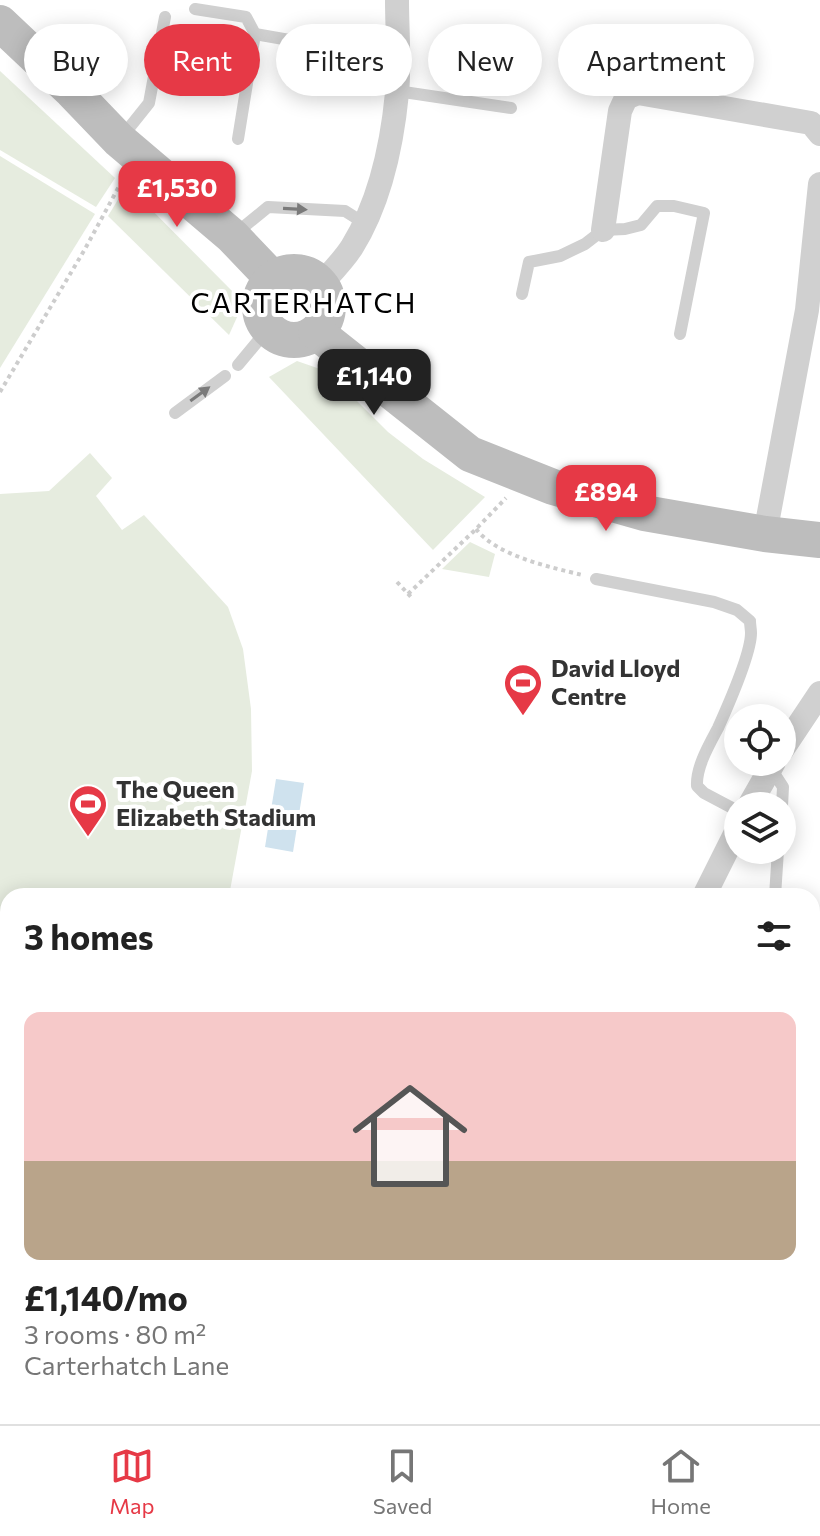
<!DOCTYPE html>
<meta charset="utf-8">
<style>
body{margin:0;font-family:Commissioner,sans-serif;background:#f2f2f2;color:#222;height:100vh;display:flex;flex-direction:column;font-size:30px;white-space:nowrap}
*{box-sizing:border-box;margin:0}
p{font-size:26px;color:#767676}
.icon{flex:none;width:44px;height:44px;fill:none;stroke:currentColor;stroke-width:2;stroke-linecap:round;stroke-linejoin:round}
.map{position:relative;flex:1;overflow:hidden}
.drawer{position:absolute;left:0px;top:888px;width:820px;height:536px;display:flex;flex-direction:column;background:#fff;border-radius:24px 24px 0 0;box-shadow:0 4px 20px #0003}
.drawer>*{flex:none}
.top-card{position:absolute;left:24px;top:24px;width:772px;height:72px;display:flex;gap:16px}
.buttons{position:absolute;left:724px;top:704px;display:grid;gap:16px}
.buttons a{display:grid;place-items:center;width:72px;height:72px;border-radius:50%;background:#fff;box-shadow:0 4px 20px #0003;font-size:40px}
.price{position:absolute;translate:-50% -68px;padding:0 18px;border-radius:16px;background:#e63946;color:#fff;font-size:26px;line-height:52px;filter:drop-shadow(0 2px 4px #0008)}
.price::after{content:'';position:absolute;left:50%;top:48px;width:24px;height:18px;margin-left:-12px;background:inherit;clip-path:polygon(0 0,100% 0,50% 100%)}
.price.selected{background:#222;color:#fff}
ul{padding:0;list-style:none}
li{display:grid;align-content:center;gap:16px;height:424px;padding:0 24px}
li span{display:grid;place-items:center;height:248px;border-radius:16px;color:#555}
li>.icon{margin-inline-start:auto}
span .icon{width:144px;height:144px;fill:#fffc;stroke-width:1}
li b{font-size:34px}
h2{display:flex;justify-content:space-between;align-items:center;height:96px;padding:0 24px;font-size:34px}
.tag{padding:0 28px;border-radius:36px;background:#fff;box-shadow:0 4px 20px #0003;font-size:28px;line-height:72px}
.tag.selected{background:#e63946;color:#fff}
.tab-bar{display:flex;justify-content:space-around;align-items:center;height:112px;border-top:2px solid #e0e0e0;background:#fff;font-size:22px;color:#767676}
.tab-bar a{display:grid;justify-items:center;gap:4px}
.tab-bar .selected{color:#e63946}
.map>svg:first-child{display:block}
.green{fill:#e6ecdf}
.water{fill:#cfe2ee}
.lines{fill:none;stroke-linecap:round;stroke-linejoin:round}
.path{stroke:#cdcdcd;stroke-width:4;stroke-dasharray:4 4;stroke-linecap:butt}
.lane{stroke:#d0d0d0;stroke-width:12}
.street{stroke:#d0d0d0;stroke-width:24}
.secondary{stroke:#bdbdbd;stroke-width:36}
.oneway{fill:#7a7a7a}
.labels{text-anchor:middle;stroke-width:8;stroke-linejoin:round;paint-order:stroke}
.poi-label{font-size:24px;font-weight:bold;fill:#333;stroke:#fff;text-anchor:start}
.quarter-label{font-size:28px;letter-spacing:2px;fill:#000;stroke:#fff}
</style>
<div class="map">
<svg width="820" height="1424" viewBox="0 0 820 1424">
<rect width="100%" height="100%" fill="#fff"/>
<g class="green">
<path d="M 0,71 L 115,178 L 96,207 L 0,150 Z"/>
<path d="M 0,156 L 95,214 L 0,368 Z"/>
<path d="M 127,185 L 238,297 L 238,315 L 229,335 L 108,216 Z"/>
<path d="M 297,361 L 320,369 L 349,393 L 388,432 L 423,459 L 485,497 L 433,550 L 269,377 Z"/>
<path d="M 90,453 L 112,478 L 96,496 L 122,530 L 144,515 L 228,607 L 243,649 L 251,709 L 252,771 L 229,896 L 8,896 L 8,1047 L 0,1047 L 0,494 L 49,491 Z"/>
<path d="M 470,542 L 495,554 L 489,577 L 442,569 Z"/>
<path d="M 812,1215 L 820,1216 L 820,1424 L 0,1424 L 0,1277 L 8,1277 L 8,1416 L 812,1416 Z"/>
</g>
<path class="water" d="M 276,779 L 304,783 L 293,852 L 265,847 Z"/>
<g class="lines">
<g class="path">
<path d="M 0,392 L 85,249 L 123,179"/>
<path d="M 476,529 C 497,556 550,567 582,575"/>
<path d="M 397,582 L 412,598"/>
<path d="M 408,594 L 476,529 L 506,498"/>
</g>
<g class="lane">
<path d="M 195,9 L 246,17 L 255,34 L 398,59"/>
<path d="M 397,91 L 511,108"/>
<path d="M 121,138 L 149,103 L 165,17"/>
<path d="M 238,139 L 255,34"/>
<path d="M 235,234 L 268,207 L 345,211 L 364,223"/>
<path d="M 522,294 L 529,262 L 560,256 L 585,244 L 603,230 L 625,229 L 641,225 L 657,206 L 674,206 L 704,213 L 680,334"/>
<path d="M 238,365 L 268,329"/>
<path d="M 175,413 L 225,376"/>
<path d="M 596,579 L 714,602 L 737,610 L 750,621 C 750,625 751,629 751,633 C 751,654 727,708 718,728 C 709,745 696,767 697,786 L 704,793 L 738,811"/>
<path d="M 770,767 L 783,787 L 782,806"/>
<path d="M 775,896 L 778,850"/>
</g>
<g class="street">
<path d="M 603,230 L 620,111 L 626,98 L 638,93 L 811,123 L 820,134"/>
<path d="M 320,285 C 331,273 343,261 352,247 C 380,202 392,145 397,93 C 400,63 397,31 397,0"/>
<path d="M 765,534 L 807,310 L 820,184"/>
<path d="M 782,750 L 820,693"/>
<path d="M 749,806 L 774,762"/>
<path d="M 704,896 L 738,828"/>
<path d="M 0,1130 L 8,1130"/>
<path d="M 812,1198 L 820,1199"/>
</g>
<g class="secondary">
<path d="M 0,23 L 72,91 L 119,140 L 232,236 L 273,279"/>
<circle cx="294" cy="306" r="34"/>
<path d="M 316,332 L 470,454 L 553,487 L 644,513 L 765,534 L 820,540"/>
</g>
</g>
<defs><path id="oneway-solid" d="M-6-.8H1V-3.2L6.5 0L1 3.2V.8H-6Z" transform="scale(2)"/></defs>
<g class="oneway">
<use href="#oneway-solid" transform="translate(295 209) rotate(3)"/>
<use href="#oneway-solid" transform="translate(200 394) rotate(-36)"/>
</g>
<defs>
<g id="stadium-pin" transform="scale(2)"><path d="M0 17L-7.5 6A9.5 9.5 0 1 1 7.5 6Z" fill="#e63946" stroke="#fff"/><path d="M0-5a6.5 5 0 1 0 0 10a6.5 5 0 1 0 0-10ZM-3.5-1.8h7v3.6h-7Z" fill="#fff"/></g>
</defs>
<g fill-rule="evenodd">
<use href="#stadium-pin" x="523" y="683"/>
<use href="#stadium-pin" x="88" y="804"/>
</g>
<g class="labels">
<g class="poi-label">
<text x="551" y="677">David Lloyd<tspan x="551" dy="28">Centre</tspan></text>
<text x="116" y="798">The Queen<tspan x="116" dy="28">Elizabeth Stadium</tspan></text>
</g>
<g class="quarter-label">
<text x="304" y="313">CARTERHATCH</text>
</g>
</g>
</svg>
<div class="buttons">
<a><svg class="icon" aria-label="locate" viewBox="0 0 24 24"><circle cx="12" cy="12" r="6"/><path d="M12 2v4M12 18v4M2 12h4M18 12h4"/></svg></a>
<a><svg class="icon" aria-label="layers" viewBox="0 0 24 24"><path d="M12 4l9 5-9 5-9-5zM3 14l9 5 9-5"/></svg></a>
</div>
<b class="price" style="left:177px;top:229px">£1,530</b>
<b class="price selected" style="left:374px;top:417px">£1,140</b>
<b class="price" style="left:606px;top:533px">£894</b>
<div class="top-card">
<a class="tag">Buy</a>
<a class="tag selected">Rent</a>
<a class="tag">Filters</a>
<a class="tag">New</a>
<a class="tag">Apartment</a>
</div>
<section class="drawer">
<h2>3 homes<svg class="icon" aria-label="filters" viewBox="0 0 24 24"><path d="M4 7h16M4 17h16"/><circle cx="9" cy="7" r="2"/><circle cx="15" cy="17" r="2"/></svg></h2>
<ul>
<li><span style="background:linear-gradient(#f6c9c9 60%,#b9a48a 0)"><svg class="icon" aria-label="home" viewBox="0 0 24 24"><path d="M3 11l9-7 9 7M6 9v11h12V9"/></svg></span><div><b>£1,140/mo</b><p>3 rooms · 80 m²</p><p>Carterhatch Lane</p></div></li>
</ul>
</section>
</div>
<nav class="tab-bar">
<a class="selected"><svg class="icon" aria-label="map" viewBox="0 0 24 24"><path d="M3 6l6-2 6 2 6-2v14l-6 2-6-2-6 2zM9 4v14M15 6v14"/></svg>Map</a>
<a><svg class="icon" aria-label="saved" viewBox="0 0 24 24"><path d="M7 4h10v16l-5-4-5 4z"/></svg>Saved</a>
<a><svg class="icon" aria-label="home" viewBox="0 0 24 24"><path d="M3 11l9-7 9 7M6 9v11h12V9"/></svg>Home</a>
</nav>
